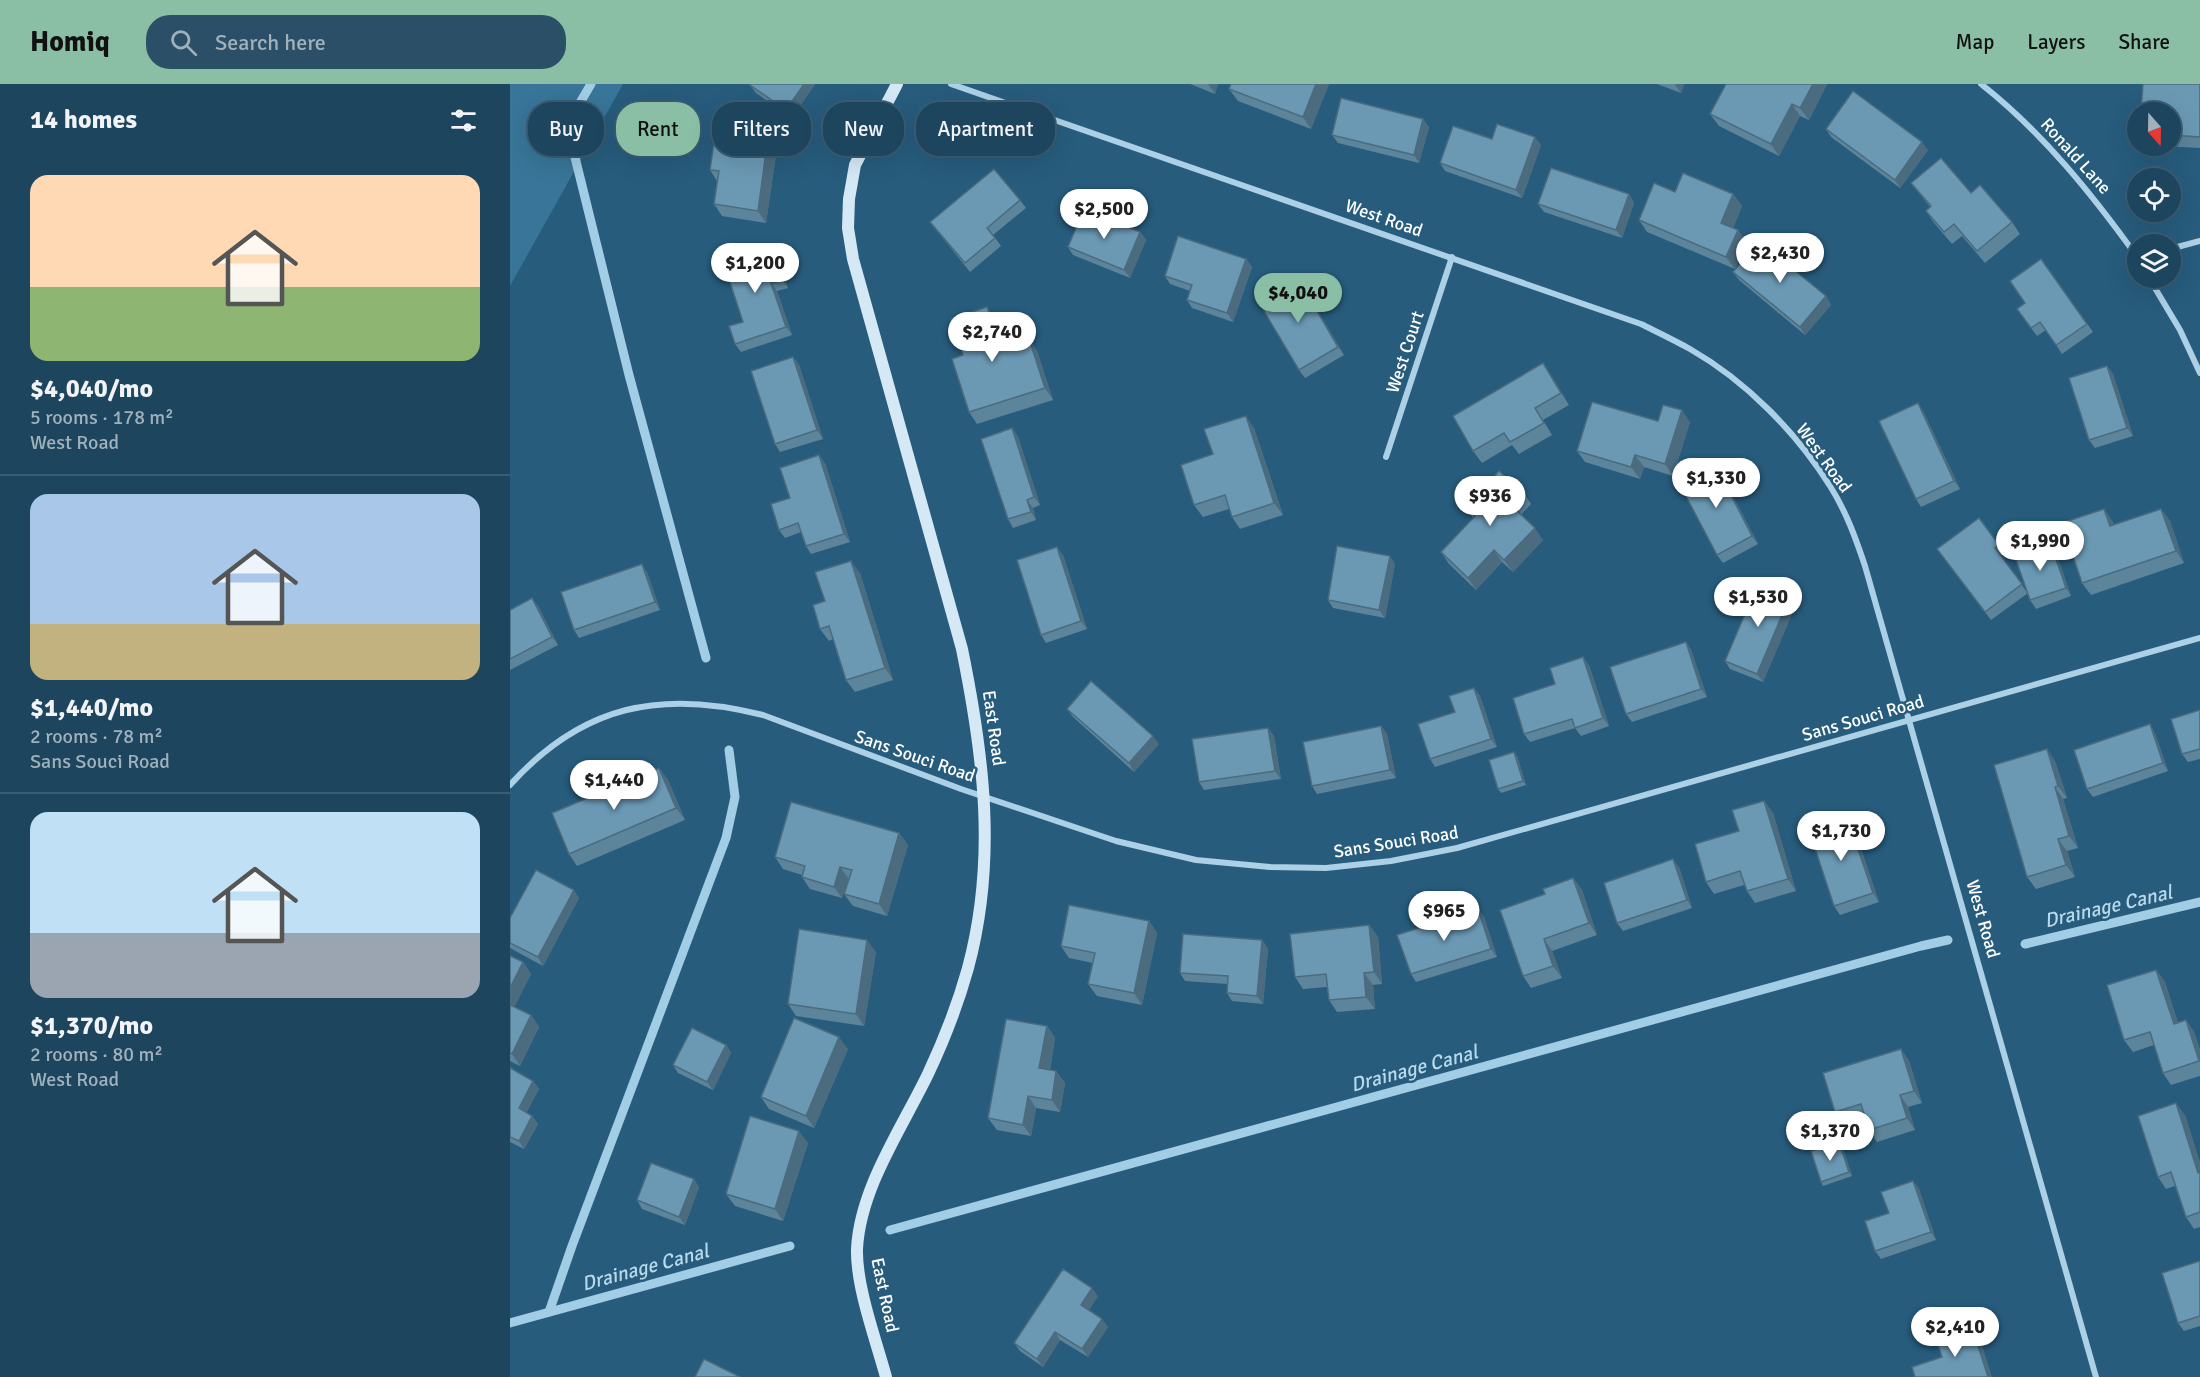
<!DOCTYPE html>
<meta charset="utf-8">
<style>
body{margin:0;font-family:Signika,sans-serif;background:#2a4f67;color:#f1f3f6;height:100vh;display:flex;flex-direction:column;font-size:22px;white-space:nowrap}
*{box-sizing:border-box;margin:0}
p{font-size:20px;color:#a0b1bc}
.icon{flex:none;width:33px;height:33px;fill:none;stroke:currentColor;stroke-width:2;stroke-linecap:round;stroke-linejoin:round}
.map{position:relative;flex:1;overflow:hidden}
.details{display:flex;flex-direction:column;background:#1d455e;width:510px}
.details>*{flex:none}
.banner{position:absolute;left:18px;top:18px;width:570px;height:54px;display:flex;gap:12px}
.needle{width:39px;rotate:160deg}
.fabs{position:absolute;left:1617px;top:18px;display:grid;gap:12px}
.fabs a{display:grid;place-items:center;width:54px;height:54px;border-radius:50%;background:#1d455e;box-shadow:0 6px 24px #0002,0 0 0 2px #3b5d73;font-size:30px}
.price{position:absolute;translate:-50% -51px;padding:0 14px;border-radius:21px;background:#fff;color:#222;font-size:20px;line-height:39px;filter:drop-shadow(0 2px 3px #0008)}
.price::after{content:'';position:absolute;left:50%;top:36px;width:18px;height:14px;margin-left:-9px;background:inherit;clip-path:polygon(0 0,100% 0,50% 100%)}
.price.selected{background:#8abfa5;color:#111}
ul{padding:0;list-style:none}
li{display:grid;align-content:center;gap:12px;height:318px;padding:0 30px}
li+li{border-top:2px solid #3b5d73}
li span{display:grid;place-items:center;height:186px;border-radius:18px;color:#555}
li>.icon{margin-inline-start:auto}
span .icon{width:108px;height:108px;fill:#fffc;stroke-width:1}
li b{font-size:26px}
h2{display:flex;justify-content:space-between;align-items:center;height:72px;padding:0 30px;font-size:26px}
.tag{padding:0 21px;border-radius:24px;background:#1d455e;box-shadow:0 6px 24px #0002,0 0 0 2px #3b5d73;font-size:21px;line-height:54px}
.tag.selected{background:#8abfa5;color:#111}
header{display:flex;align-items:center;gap:36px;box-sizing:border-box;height:84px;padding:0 30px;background:#8abfa5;color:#111}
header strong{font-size:28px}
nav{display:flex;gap:33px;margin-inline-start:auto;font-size:21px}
.search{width:420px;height:54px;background:#2a4f67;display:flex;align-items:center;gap:15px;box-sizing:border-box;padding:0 21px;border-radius:24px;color:#a0b1bc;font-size:22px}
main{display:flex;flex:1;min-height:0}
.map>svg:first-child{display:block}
.green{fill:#387598}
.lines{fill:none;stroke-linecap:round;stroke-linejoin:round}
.stream{stroke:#a1cde5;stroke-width:9}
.street{stroke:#acd0e5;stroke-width:6}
.secondary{stroke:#d5e8f5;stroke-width:12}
.wall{fill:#5c849b}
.shaded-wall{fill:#4b6b7e}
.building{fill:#6b99b4;stroke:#4b6b7e;stroke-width:1.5}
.labels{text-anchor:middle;stroke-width:5;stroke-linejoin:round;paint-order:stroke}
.street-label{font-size:18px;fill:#fff;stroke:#275c7d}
.water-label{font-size:20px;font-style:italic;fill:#b7d9ec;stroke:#275c7d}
</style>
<header>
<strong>Homiq</strong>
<div class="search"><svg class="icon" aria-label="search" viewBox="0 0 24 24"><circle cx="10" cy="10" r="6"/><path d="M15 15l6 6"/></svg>Search here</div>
<nav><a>Map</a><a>Layers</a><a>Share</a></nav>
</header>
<main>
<section class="details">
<h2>14 homes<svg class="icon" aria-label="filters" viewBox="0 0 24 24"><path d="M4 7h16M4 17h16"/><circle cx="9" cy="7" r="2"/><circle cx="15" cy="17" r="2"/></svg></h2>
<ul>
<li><span style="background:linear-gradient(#ffd9b3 60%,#8fb573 0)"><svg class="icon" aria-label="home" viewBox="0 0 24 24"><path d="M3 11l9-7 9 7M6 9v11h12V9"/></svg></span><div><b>$4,040/mo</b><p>5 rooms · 178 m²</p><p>West Road</p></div></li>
<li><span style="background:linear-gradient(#a9c7e8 70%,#c2b280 0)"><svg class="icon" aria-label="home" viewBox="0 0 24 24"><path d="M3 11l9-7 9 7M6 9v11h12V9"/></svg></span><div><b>$1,440/mo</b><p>2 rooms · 78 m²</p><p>Sans Souci Road</p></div></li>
<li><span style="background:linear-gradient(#bfe0f5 65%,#9aa5b1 0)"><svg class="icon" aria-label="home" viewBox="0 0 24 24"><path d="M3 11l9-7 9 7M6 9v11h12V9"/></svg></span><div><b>$1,370/mo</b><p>2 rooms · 80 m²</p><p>West Road</p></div></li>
</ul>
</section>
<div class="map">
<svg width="1690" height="1293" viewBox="0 0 1690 1293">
<rect width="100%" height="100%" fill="#275c7d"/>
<path class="green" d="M 0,0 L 113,0 L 0,202 Z"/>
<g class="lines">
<g class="stream">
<path d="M 81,0 L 57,41 L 119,291 L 196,574"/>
<path d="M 1515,860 L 1690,818"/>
<path d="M 380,1146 L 1411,862 L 1438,856"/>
<path d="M 39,1228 L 62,1162 L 216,754 L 225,713 L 219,666"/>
<path d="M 0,1239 L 280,1162"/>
</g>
<g class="street">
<path d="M 441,0 L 1131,240 C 1147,248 1164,256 1180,265 C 1236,297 1286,348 1320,402 C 1336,427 1346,455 1355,482 L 1586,1293"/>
<path d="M 1471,0 C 1533,49 1582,110 1628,174"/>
<path d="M 1660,165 L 1690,157"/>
<path d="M 1639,194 L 1670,246 L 1690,289"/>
<path d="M 876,373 L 942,173"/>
<path d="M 0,701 C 72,621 151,605 253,631 L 451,705 L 606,757 L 686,776 L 760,783 L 816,784 L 881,777 L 947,764 L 1690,554"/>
</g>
<path class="secondary" d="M 376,1293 C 366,1256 346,1203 347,1165 C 350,1104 392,1044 418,990 C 434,956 448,920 458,884 C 487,776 474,673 452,565 L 343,175 L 338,144 L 339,115 L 345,81 L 387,0"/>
</g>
<g class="wall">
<path d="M 305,0 L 282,34 L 246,9 L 240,1 Z"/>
<path d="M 680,0 L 708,0 L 705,10 Z"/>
<path d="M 721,0 L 819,0 L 801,45 L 728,17 L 719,5 Z"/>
<path d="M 1147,0 L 1174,0 L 1171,9 Z"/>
<path d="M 1317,0 L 1299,36 L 1290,32 L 1269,72 L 1209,42 L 1200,30 Z"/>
<path d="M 1690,0 L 1690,64 L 1652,62 L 1660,62 L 1660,28 Z"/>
<path d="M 913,35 L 919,43 L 909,79 L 828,59 L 822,51 Z"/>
<path d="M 1316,45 L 1418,66 L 1390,104 L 1321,53 Z"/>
<path d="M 268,57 L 256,139 L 212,132 L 204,120 L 207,97 L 200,86 Z"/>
<path d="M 1031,61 L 1012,114 L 935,87 L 930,79 Z"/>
<path d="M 1401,99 L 1461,109 L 1502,138 L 1510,150 L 1475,179 L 1452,152 L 1442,160 L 1424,139 L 1416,127 L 1420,123 Z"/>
<path d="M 1165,108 L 1223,110 L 1232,122 L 1223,144 L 1228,146 L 1236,158 L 1225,185 L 1137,148 L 1129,136 Z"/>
<path d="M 1119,110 L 1124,119 L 1112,154 L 1034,128 L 1028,120 Z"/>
<path d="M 510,116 L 516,124 L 483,151 L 491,162 L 460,188 L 420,138 Z"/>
<path d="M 630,148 L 636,156 L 620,194 L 563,171 L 558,163 Z"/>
<path d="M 266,169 L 278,204 L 267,207 L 282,251 L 231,268 L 225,260 L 233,238 Z"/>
<path d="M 736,175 L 742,183 L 723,238 L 682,224 L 677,216 L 680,207 L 660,200 L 655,192 Z"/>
<path d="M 1531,175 L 1583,248 L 1552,270 L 1536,246 L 1527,252 L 1513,233 L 1515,219 Z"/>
<path d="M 1223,188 L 1316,212 L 1321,221 L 1295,251 L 1229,196 Z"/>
<path d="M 788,194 L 834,271 L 795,294 L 789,286 Z"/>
<path d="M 485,235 L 495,262 L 519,255 L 527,267 L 543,316 L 467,340 L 459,328 L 453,271 Z"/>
<path d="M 283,273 L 289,281 L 313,355 L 270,368 L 265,360 Z"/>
<path d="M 1597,282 L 1603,290 L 1623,352 L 1585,364 L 1579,356 Z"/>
<path d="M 1041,291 L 1059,321 L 1033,336 L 1042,351 L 1009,370 L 1002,361 L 972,379 L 963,367 Z"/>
<path d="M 1413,327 L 1450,405 L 1411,423 L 1406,415 Z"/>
<path d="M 1148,337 L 1180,338 L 1163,392 L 1134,383 L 1130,395 L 1075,378 L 1067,367 Z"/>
<path d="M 502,344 L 508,353 L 530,421 L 523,424 L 526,436 L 503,444 L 498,435 Z"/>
<path d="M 744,344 L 773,431 L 730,445 L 722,433 L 719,425 L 693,433 L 684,421 L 703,370 Z"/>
<path d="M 315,379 L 340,458 L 301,470 L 296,462 L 291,448 L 275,454 L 269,446 L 280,414 Z"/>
<path d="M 1205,380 L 1210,388 L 1248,460 L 1213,479 L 1207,471 Z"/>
<path d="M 1013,408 L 1021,420 L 1011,431 L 1033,456 L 1003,488 L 992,478 L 966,506 L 939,480 L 931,468 L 963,434 L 956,423 Z"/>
<path d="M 1594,425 L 1602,437 L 1604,441 L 1651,425 L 1660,437 L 1674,479 L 1581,511 L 1572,499 Z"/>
<path d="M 1469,434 L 1495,469 L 1491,472 L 1517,508 L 1546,469 L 1561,512 L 1526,525 L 1520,516 L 1518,509 L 1481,536 L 1433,473 Z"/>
<path d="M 553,471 L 577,545 L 536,559 L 531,551 Z"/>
<path d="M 885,480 L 875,534 L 823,524 L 818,516 Z"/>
<path d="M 137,488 L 150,526 L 69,554 L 64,546 Z"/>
<path d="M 350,489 L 383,596 L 345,608 L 336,596 L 323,555 L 319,557 L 310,545 L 315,517 Z"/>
<path d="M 1281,510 L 1287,518 L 1253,598 L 1220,585 L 1215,577 Z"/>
<path d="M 28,522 L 48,561 L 0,586 L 0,526 Z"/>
<path d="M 1176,558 L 1181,566 L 1197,613 L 1122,638 L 1116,630 Z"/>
<path d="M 1079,581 L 1099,642 L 1071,652 L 1065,644 L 1020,658 L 1014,650 L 1045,600 Z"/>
<path d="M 964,604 L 970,612 L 987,663 L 925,683 L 920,675 L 945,628 Z"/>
<path d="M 557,625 L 649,660 L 624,688 L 563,633 Z"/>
<path d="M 1690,626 L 1690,675 L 1678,678 L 1672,670 Z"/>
<path d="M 871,642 L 877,650 L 886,694 L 807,710 L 802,702 Z"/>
<path d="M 758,644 L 764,652 L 771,695 L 694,706 L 689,698 Z"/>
<path d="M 1645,649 L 1658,687 L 1583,713 L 1577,705 Z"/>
<path d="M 1007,672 L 1016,701 L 991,709 L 988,705 Z"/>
<path d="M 1545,677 L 1557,714 L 1553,715 L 1568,764 L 1557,767 L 1565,793 L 1526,805 L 1517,793 Z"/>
<path d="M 149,684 L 158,696 L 175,736 L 67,782 L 59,770 Z"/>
<path d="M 1254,717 L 1263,729 L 1286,807 L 1245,819 L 1237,807 L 1234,801 L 1204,810 L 1196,798 L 1229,747 Z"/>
<path d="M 1337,733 L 1343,741 L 1369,818 L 1330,831 L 1324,822 Z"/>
<path d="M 389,749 L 398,761 L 377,832 L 343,822 L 334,810 L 339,795 L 332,814 L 300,805 L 292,793 L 292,791 L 273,785 L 265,773 Z"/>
<path d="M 1169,783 L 1182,824 L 1113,847 L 1107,839 Z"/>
<path d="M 1063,794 L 1072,806 L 1087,851 L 1042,867 L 1052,894 L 1021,904 L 1013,892 L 1035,810 Z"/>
<path d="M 69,814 L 33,882 L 0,864 L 0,834 Z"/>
<path d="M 968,825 L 974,833 L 987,873 L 906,898 L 901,890 Z"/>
<path d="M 639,837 L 647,849 L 632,921 L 587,912 L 578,900 L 583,879 L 559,874 L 551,862 Z"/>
<path d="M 859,841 L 868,853 L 872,900 L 863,901 L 865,925 L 827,928 L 819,916 L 817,903 L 793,905 L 785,893 Z"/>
<path d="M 752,856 L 758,865 L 753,920 L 722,917 L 717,909 L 717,900 L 675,897 L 670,889 Z"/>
<path d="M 366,868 L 354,942 L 286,932 L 278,920 Z"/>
<path d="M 0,872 L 13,878 L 21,890 L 4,923 L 21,931 L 29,943 L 10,982 L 0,977 Z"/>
<path d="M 1646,886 L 1655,898 L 1668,939 L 1676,936 L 1684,948 L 1690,966 L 1690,992 L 1661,1001 L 1653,989 L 1644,961 L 1623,968 L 1614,956 Z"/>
<path d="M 537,942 L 545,954 L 540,986 L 546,987 L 555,999 L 550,1028 L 526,1024 L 521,1052 L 487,1046 L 478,1034 Z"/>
<path d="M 216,961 L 221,969 L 203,1006 L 168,989 L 163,981 Z"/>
<path d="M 338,965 L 304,1044 L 259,1025 L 251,1013 Z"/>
<path d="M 1391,965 L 1399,977 L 1412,1019 L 1398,1023 L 1405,1046 L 1367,1058 L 1359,1046 L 1355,1033 L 1333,1040 L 1325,1028 Z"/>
<path d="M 0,984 L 23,997 L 29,1005 L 16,1029 L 22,1032 L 28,1040 L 14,1065 L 0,1058 Z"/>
<path d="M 1675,1031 L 1690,1079 L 1690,1143 L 1684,1145 L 1676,1133 L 1665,1102 L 1656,1105 L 1648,1093 Z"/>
<path d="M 298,1059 L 273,1137 L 225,1122 L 216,1110 Z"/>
<path d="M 1332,1062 L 1342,1092 L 1313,1102 L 1311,1098 Z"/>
<path d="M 1403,1097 L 1409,1105 L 1426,1156 L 1371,1175 L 1365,1167 L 1379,1129 Z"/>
<path d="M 189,1103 L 175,1141 L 132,1125 L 127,1116 Z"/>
<path d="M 1690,1177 L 1690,1242 L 1674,1247 L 1668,1239 Z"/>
<path d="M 588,1212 L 579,1226 L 598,1243 L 578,1273 L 550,1256 L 533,1283 L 510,1267 L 504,1259 Z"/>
</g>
<g class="shaded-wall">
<path d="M 294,0 L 305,0 L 282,34 L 276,26 Z"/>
<path d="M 698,0 L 708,0 L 705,10 Z"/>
<path d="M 806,0 L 819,0 L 801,45 L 793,33 Z"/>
<path d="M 1166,0 L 1174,0 L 1171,9 L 1165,1 Z"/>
<path d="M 1303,0 L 1317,0 L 1299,36 L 1290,24 Z"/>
<path d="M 1282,20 L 1290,32 L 1269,72 L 1261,60 Z"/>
<path d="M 913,35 L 919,43 L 909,79 L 904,71 Z"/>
<path d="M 259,45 L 268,57 L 256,139 L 248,127 Z"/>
<path d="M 1025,53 L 1031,61 L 1012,114 L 1006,106 Z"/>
<path d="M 1412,58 L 1418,66 L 1390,104 L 1385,96 Z"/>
<path d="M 1119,110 L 1124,119 L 1112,154 L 1106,146 Z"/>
<path d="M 1223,110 L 1232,122 L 1220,151 L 1211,139 Z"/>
<path d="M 1228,146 L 1236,158 L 1225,185 L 1216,173 Z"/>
<path d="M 630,148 L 636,156 L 620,194 L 614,186 Z"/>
<path d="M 261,161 L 266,169 L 278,204 L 272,196 Z"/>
<path d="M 736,175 L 742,183 L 723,238 L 717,229 Z"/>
<path d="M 788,194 L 793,202 L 834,271 L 828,263 Z"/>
<path d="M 261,199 L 267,207 L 282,251 L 276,243 Z"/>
<path d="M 1316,212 L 1321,221 L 1295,251 L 1290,243 Z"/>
<path d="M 477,223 L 485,235 L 499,276 L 491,264 Z"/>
<path d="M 519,255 L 527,267 L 543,316 L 535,304 Z"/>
<path d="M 283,273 L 289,281 L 313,355 L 307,346 Z"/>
<path d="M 1033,279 L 1041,291 L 1059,321 L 1051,309 Z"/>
<path d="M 1597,282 L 1603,290 L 1623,352 L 1617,344 Z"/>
<path d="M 1408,319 L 1413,327 L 1450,405 L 1444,397 Z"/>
<path d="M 1172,326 L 1180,338 L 1163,392 L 1155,380 Z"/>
<path d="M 736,332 L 744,344 L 773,431 L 764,419 Z"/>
<path d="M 502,344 L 508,353 L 530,421 L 524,413 Z"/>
<path d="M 309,371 L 315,379 L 340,458 L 334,450 Z"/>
<path d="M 1125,371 L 1134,383 L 1130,395 L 1121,383 Z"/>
<path d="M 1205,380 L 1210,388 L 1248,460 L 1242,452 Z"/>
<path d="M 517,416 L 523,424 L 526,436 L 521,428 Z"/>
<path d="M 1594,425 L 1602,437 L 1608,454 L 1600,442 Z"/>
<path d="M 1651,425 L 1660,437 L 1674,479 L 1666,467 Z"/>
<path d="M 1025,444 L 1033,456 L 1003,488 L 994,476 Z"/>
<path d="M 1541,461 L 1546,469 L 1561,512 L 1556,504 Z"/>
<path d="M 547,463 L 553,471 L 577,545 L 571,537 Z"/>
<path d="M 984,466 L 992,478 L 966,506 L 958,494 Z"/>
<path d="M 880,472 L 885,480 L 875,534 L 869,526 Z"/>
<path d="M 341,477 L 350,489 L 383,596 L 375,584 Z"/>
<path d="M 132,480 L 137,488 L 150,526 L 145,518 Z"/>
<path d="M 1281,510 L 1287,518 L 1253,598 L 1247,590 Z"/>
<path d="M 22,514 L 28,522 L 48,561 L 42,553 Z"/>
<path d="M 1176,558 L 1181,566 L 1197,613 L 1191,605 Z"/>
<path d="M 1073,573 L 1079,581 L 1099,642 L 1093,634 Z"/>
<path d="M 964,604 L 970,612 L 987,663 L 981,655 Z"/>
<path d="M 1640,640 L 1645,649 L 1658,687 L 1653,679 Z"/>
<path d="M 871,642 L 877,650 L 886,694 L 880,686 Z"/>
<path d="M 758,644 L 764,652 L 771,695 L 765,687 Z"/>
<path d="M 643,652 L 649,660 L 624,688 L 619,679 Z"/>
<path d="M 1537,665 L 1545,677 L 1557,714 L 1548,702 Z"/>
<path d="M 1004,668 L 1007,672 L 1016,701 L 1013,697 Z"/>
<path d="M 149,684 L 158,696 L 175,736 L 166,724 Z"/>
<path d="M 1545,703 L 1553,715 L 1568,764 L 1559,752 Z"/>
<path d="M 1254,717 L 1263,729 L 1286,807 L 1278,795 Z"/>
<path d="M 1337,733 L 1343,741 L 1369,818 L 1363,809 Z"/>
<path d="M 389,749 L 398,761 L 377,832 L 369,820 Z"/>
<path d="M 1548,755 L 1557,767 L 1565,793 L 1556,781 Z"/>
<path d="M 1163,775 L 1169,783 L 1182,824 L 1177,816 Z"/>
<path d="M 330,783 L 339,795 L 332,814 L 324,803 Z"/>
<path d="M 1063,794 L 1072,806 L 1087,851 L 1079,839 Z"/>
<path d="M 64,806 L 69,814 L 33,882 L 28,873 Z"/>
<path d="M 968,825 L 974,833 L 987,873 L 981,865 Z"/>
<path d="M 639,837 L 647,849 L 632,921 L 624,909 Z"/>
<path d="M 859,841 L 868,853 L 872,900 L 864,888 Z"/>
<path d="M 1034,855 L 1042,867 L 1052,894 L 1043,882 Z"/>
<path d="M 357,856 L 366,868 L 354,942 L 346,930 Z"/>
<path d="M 752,856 L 758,865 L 753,920 L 747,912 Z"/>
<path d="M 13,878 L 21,890 L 1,930 L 0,928 L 0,904 Z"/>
<path d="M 1646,886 L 1655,898 L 1672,952 L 1664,940 Z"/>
<path d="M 854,889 L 863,901 L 865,925 L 856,913 Z"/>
<path d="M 21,931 L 29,943 L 10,982 L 2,970 Z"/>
<path d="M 1676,936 L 1684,948 L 1690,966 L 1690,978 Z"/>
<path d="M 537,942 L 545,954 L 538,996 L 529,984 Z"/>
<path d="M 329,953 L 338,965 L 304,1044 L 296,1032 Z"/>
<path d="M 216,961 L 221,969 L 203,1006 L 197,998 Z"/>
<path d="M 1391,965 L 1399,977 L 1412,1019 L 1404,1007 Z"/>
<path d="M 546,987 L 555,999 L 550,1028 L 542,1016 Z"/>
<path d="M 23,997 L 29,1005 L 14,1033 L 9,1024 Z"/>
<path d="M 1390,1011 L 1398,1023 L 1405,1046 L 1397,1034 Z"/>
<path d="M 518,1012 L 526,1024 L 521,1052 L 513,1041 Z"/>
<path d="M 1666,1019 L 1675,1031 L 1690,1079 L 1690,1091 L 1688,1089 Z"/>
<path d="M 22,1032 L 28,1040 L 14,1065 L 9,1057 Z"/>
<path d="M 289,1047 L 298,1059 L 273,1137 L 265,1125 Z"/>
<path d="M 1329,1058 L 1332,1062 L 1342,1092 L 1339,1088 Z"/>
<path d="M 184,1095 L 189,1103 L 175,1141 L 169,1133 Z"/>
<path d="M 1403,1097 L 1409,1105 L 1426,1156 L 1421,1148 Z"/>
<path d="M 582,1204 L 588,1212 L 577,1229 L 571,1221 Z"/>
<path d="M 592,1235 L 598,1243 L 578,1273 L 572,1265 Z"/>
<path d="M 1462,1243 L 1470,1255 L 1482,1293 L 1478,1293 Z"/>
<path d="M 545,1248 L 550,1256 L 533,1283 L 527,1275 Z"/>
</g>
<g class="building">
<path d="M 240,0 L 294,0 L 276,26 L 240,1 Z"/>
<path d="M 721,0 L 806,0 L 793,33 L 719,5 Z"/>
<path d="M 1216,0 L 1303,0 L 1290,24 L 1282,20 L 1261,60 L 1200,30 Z"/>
<path d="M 1633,0 L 1690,0 L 1690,53 L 1660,51 L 1660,28 L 1631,28 Z"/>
<path d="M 1343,7 L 1412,58 L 1385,96 L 1316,45 Z"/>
<path d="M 831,14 L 913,35 L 904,71 L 822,51 Z"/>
<path d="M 207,38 L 259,45 L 248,127 L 204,120 L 209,87 L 200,86 Z"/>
<path d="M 987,40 L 1025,53 L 1006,106 L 930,79 L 943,42 L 982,55 Z"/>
<path d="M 1431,74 L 1461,109 L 1470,101 L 1502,138 L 1467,167 L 1444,140 L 1434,148 L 1416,127 L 1421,122 L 1401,99 Z"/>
<path d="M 1041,84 L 1119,110 L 1106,146 L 1028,120 Z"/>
<path d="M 484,85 L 510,116 L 477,144 L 485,154 L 455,179 L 420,138 Z"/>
<path d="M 1173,89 L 1223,110 L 1211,139 L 1228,146 L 1216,173 L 1129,136 L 1144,99 L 1165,108 Z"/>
<path d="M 574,125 L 630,148 L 614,186 L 558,163 Z"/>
<path d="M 668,152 L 736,175 L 717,229 L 677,216 L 682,201 L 655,192 Z"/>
<path d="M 1249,157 L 1316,212 L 1290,243 L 1223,188 Z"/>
<path d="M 261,161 L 272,196 L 261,199 L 276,243 L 225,260 L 219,242 L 233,238 L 213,177 Z"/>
<path d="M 1531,175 L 1577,240 L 1546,261 L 1530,238 L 1521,244 L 1507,225 L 1515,219 L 1500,197 Z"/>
<path d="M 788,194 L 828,263 L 789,286 L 748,217 Z"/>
<path d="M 477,223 L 491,264 L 519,255 L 535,304 L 459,328 L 442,275 L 453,271 L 441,235 Z"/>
<path d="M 283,273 L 307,346 L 265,360 L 241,287 Z"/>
<path d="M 1033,279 L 1051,309 L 1025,324 L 1034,339 L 1000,358 L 994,349 L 963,367 L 943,332 Z"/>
<path d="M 1597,282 L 1617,344 L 1579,356 L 1559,294 Z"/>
<path d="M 1082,318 L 1148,337 L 1153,321 L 1172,326 L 1155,380 L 1125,371 L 1121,383 L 1067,367 Z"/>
<path d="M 1408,319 L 1444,397 L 1406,415 L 1369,337 Z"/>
<path d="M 736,332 L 764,419 L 722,433 L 715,411 L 684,421 L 671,381 L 703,370 L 694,345 Z"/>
<path d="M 502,344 L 524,413 L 517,416 L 521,428 L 498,435 L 471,355 Z"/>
<path d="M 309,371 L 334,450 L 296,462 L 288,439 L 269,446 L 261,420 L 280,414 L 270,384 Z"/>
<path d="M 1205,380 L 1242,452 L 1207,471 L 1169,399 Z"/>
<path d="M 989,387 L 1013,408 L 1001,421 L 1025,444 L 994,476 L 984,466 L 958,494 L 931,468 L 965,432 L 956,423 Z"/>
<path d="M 1594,425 L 1600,442 L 1651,425 L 1666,467 L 1572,499 L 1552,439 Z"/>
<path d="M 1469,434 L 1489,461 L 1485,464 L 1512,500 L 1475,528 L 1427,465 Z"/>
<path d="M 1541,461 L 1556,504 L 1520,516 L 1505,473 Z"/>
<path d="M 827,462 L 880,472 L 869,526 L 818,516 Z"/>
<path d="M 547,463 L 571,537 L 531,551 L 507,476 Z"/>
<path d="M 341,477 L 375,584 L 336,596 L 319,542 L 310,545 L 303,521 L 315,517 L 305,488 Z"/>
<path d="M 132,480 L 145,518 L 64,546 L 51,508 Z"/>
<path d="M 1249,497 L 1281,510 L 1247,590 L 1215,577 Z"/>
<path d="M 22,514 L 42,553 L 0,575 L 0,526 Z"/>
<path d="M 1176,558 L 1191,605 L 1116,630 L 1100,583 Z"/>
<path d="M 1073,573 L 1093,634 L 1065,644 L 1062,635 L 1014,650 L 1003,614 L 1045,600 L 1040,584 Z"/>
<path d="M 581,597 L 643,652 L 619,679 L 557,625 Z"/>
<path d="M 964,604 L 981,655 L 920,675 L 908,640 L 945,628 L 939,612 Z"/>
<path d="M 1690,626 L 1690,665 L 1672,670 L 1661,635 Z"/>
<path d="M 1640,640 L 1653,679 L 1577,705 L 1564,666 Z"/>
<path d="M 871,642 L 880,686 L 802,702 L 793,658 Z"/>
<path d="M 758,644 L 765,687 L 689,698 L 682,655 Z"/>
<path d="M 1537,665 L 1548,702 L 1545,703 L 1559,752 L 1548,755 L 1556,781 L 1517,793 L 1484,681 Z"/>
<path d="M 1004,668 L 1013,697 L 988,705 L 979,676 Z"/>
<path d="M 149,684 L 166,724 L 59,770 L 42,729 Z"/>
<path d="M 1254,717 L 1278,795 L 1237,807 L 1230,787 L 1196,798 L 1185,760 L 1229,747 L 1222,726 Z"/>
<path d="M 281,718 L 389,749 L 369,820 L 334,810 L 342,786 L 330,783 L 324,803 L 292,793 L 295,782 L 265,773 Z"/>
<path d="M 1337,733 L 1363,809 L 1324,822 L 1299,746 Z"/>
<path d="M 1163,775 L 1177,816 L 1107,839 L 1094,799 Z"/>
<path d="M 26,786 L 64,806 L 28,873 L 0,859 L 0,834 Z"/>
<path d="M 1063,794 L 1079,839 L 1034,855 L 1043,882 L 1013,892 L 990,826 L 1035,810 L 1033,805 Z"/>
<path d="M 559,821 L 639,837 L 624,909 L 578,900 L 585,869 L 551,862 Z"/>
<path d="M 968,825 L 981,865 L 901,890 L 887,851 Z"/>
<path d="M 859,841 L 864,888 L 854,889 L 856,913 L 819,916 L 816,890 L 785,893 L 780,850 Z"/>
<path d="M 289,845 L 357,856 L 346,930 L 278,920 Z"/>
<path d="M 673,850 L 752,856 L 747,912 L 717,909 L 718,892 L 670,889 Z"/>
<path d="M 0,872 L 13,878 L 0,904 Z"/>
<path d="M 1646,886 L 1664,940 L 1676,936 L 1689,977 L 1653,989 L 1640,948 L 1614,956 L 1597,901 Z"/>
<path d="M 0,921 L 21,931 L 2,970 L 0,969 Z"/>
<path d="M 284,934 L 329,953 L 296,1032 L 251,1013 Z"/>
<path d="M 496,935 L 537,942 L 529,984 L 546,987 L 542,1016 L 518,1012 L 513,1041 L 478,1034 Z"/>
<path d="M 182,944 L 216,961 L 197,998 L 163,981 Z"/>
<path d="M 1391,965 L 1404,1007 L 1390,1011 L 1397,1034 L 1359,1046 L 1351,1020 L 1325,1028 L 1313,989 Z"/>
<path d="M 0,984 L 23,997 L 9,1024 L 22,1032 L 9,1057 L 0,1053 Z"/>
<path d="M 1666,1019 L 1688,1089 L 1690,1088 L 1690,1128 L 1676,1133 L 1661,1088 L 1648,1093 L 1628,1032 Z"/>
<path d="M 240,1032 L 289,1047 L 265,1125 L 216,1110 Z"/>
<path d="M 1329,1058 L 1339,1088 L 1311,1098 L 1301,1067 Z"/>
<path d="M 141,1079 L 184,1095 L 169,1133 L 127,1116 Z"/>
<path d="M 1403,1097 L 1421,1148 L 1365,1167 L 1355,1137 L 1379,1129 L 1371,1108 Z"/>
<path d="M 1690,1177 L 1690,1232 L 1668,1239 L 1652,1189 Z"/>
<path d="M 553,1185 L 582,1204 L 571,1221 L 592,1235 L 572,1265 L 545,1248 L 527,1275 L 504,1259 Z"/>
<path d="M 1462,1243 L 1478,1293 L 1405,1293 L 1402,1283 L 1432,1273 L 1426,1255 Z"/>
<path d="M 194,1275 L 230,1293 L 185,1293 Z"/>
</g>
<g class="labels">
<g class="street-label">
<text transform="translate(1566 72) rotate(48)" y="6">Ronald Lane</text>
<text transform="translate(874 134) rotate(19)" y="6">West Road</text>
<text transform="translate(895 268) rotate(-72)" y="6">West Court</text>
<text transform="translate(1314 374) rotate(54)" y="6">West Road</text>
<text transform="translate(1353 634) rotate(-16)" y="6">Sans Souci Road</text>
<text transform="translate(484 644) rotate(82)" y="6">East Road</text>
<text transform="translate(405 672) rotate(19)" y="6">Sans Souci Road</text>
<text transform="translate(886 758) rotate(-9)" y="6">Sans Souci Road</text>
<text transform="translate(1473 835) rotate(74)" y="6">West Road</text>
<text transform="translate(375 1211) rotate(78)" y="6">East Road</text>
</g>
<g class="water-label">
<text transform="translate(1598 822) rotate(-13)" y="7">Drainage Canal</text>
<text transform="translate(904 984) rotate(-15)" y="7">Drainage Canal</text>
<text transform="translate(135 1183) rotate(-15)" y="7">Drainage Canal</text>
</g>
</g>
</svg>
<div class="fabs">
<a><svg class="needle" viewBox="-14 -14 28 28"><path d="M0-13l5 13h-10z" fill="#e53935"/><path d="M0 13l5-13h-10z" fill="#a0b1bc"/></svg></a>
<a><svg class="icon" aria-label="locate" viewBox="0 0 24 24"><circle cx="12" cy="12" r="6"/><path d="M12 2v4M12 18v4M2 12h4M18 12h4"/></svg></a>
<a><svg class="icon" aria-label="layers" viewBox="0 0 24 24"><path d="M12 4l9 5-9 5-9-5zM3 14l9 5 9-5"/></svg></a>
</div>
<b class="price" style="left:594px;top:156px">$2,500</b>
<b class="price" style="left:1270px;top:200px">$2,430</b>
<b class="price" style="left:245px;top:210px">$1,200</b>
<b class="price selected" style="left:788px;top:240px">$4,040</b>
<b class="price" style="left:482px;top:279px">$2,740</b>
<b class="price" style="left:1206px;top:425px">$1,330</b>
<b class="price" style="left:980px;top:443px">$936</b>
<b class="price" style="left:1530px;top:488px">$1,990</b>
<b class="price" style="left:1248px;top:544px">$1,530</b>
<b class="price" style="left:104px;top:727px">$1,440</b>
<b class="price" style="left:1331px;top:778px">$1,730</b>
<b class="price" style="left:934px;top:858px">$965</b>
<b class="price" style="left:1320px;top:1078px">$1,370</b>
<b class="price" style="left:1445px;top:1274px">$2,410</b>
<div class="banner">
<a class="tag">Buy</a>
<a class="tag selected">Rent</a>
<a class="tag">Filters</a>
<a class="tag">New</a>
<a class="tag">Apartment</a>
</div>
</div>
</main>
